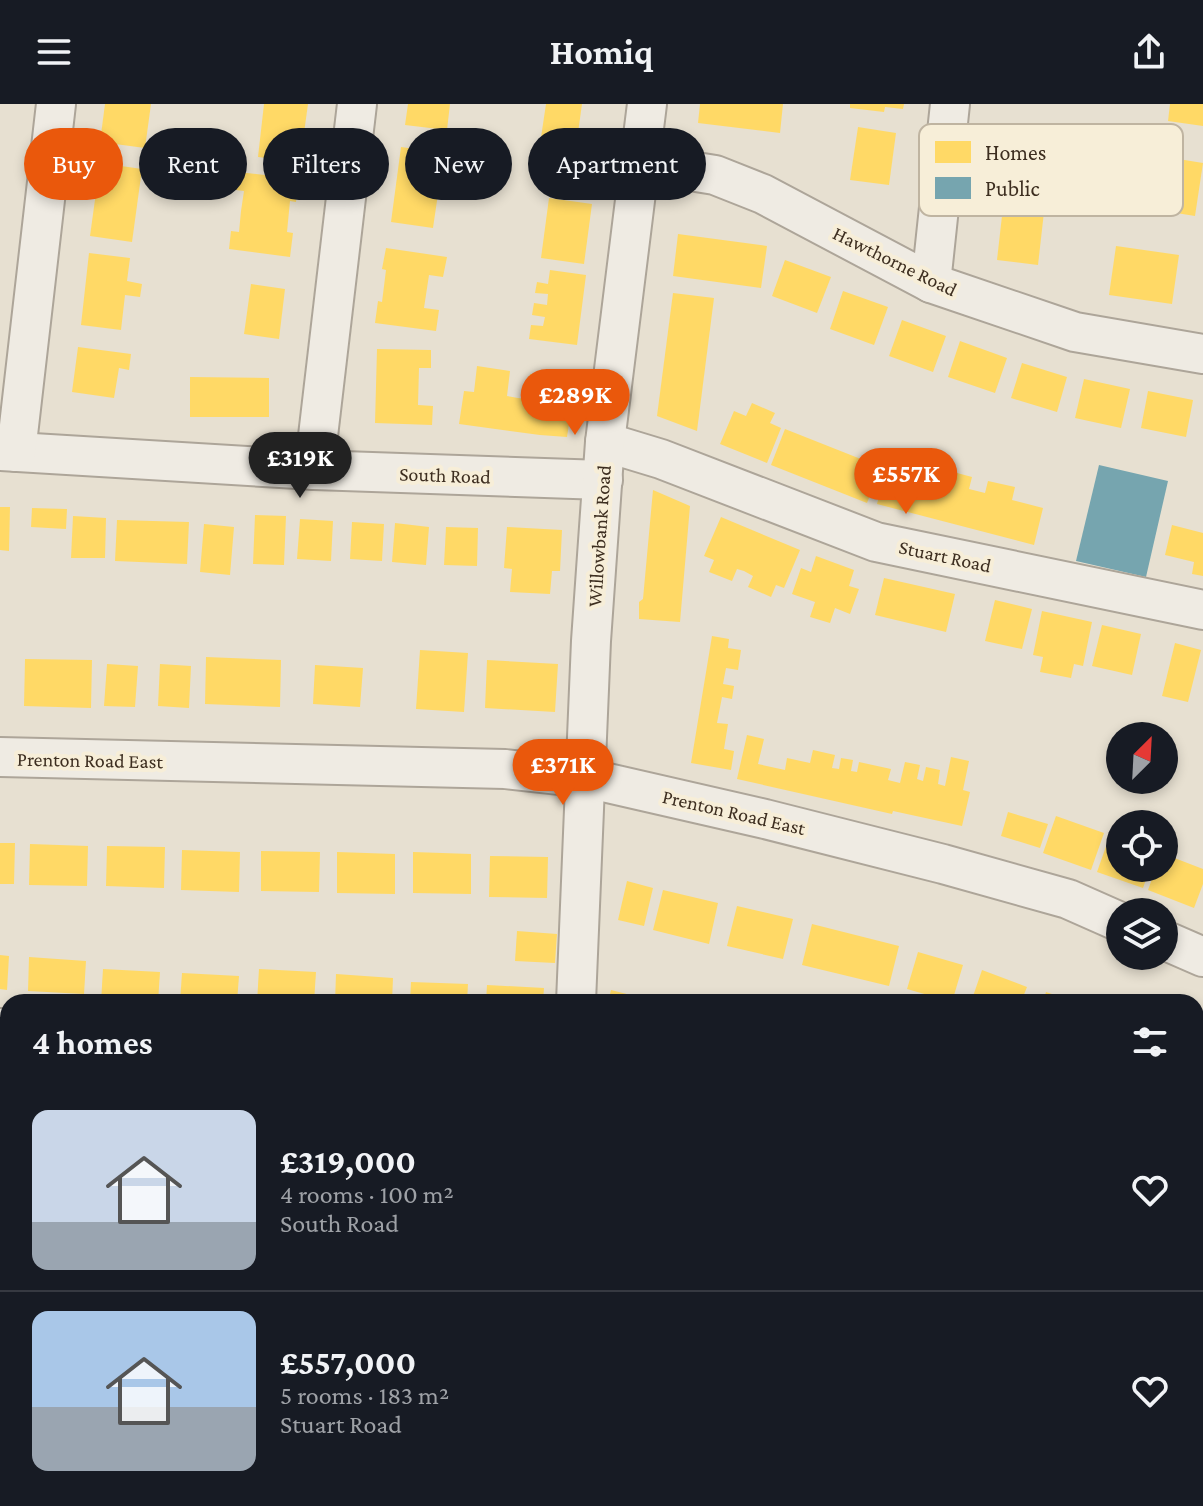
<!DOCTYPE html>
<meta charset="utf-8">
<style>
body{margin:0;font-family:"Crimson Pro",serif;background:#20242c;color:#f1f3f6;height:100vh;display:flex;flex-direction:column;font-size:30px;white-space:nowrap}
*{box-sizing:border-box;margin:0}
p{font-size:26px;color:#9ea1a6}
.icon{flex:none;width:44px;height:44px;fill:none;stroke:currentColor;stroke-width:2;stroke-linecap:round;stroke-linejoin:round}
.map{position:relative;flex:1;overflow:hidden}
.panel{position:absolute;left:0px;top:890px;width:1204px;height:512px;display:flex;flex-direction:column;background:#171b24;border-radius:24px 24px 0 0;box-shadow:0 4px 12px #0003}
.panel>*{flex:none}
.guide{position:absolute;left:24px;top:24px;width:800px;height:72px;display:flex;gap:16px}
.needle{width:52px;rotate:24deg}
.buttons{position:absolute;left:1106px;top:618px;display:grid;gap:16px}
.buttons a{display:grid;place-items:center;width:72px;height:72px;border-radius:50%;background:#171b24;box-shadow:0 4px 12px #0003;font-size:40px}
.price{position:absolute;translate:-50% -68px;padding:0 18px;border-radius:28px;background:#ea580c;color:#fff;font-size:26px;line-height:52px;filter:drop-shadow(0 2px 4px #0008)}
.price::after{content:'';position:absolute;left:50%;top:48px;width:24px;height:18px;margin-left:-12px;background:inherit;clip-path:polygon(0 0,100% 0,50% 100%)}
.price.current{background:#222;color:#fff}
ul{padding:0;list-style:none}
li{display:flex;align-items:center;gap:24px;height:200px;padding:0 32px}
li+li{border-top:2px solid #363941}
li span{display:grid;place-items:center;flex:none;width:224px;height:160px;border-radius:16px;color:#555}
li>.icon{margin-inline-start:auto}
span .icon{width:96px;height:96px;fill:#fffc;stroke-width:1}
li b{font-size:34px}
h2{display:flex;justify-content:space-between;align-items:center;height:96px;padding:0 32px;font-size:34px}
.chip{padding:0 28px;border-radius:36px;background:#171b24;box-shadow:0 4px 12px #0003;font-size:28px;line-height:72px}
.chip.current{background:#ea580c;color:#fff}
header{display:flex;justify-content:space-between;align-items:center;height:104px;padding:0 32px;background:#171b24;font-size:36px;font-weight:700}
.map>svg:first-child{display:block}
.homes{fill:#ffd966}
.public{fill:#76a5af}
.lines{fill:none;stroke-linecap:round;stroke-linejoin:round}
.minor-casing{stroke:#ada599;stroke-width:42}
.minor{stroke:#efebe3;stroke-width:38}
.labels{text-anchor:middle;stroke-width:8;stroke-linejoin:round;paint-order:stroke}
.street-label{font-size:20px;fill:#3d2e20;stroke:#f7eed8}
.key{fill:#f7eed8;stroke:#bfb4a1;stroke-width:2}
.key-label{font-size:22px;fill:#3d2e20}
</style>
<header><svg class="icon" aria-label="menu" viewBox="0 0 24 24"><path d="M4 6h16M4 12h16M4 18h16"/></svg>Homiq<svg class="icon" aria-label="share" viewBox="0 0 24 24"><path d="M12 15V3M7 8l5-5 5 5M5 13v7h14v-7"/></svg></header>
<div class="map">
<svg width="1203" height="1402" viewBox="0 0 1203 1402">
<rect width="100%" height="100%" fill="#e7e0d1"/>
<g class="homes">
<path d="M 105,0 L 151,0 L 145,44 L 100,38 Z"/>
<path d="M 264,0 L 308,0 L 300,58 L 258,53 Z"/>
<path d="M 408,0 L 450,0 L 447,26 L 405,21 Z"/>
<path d="M 546,0 L 582,0 L 573,65 L 537,60 Z"/>
<path d="M 700,0 L 783,0 L 780,29 L 698,19 Z"/>
<path d="M 850,0 L 904,0 L 903,5 L 885,3 L 884,8 L 850,4 Z"/>
<path d="M 1170,0 L 1203,0 L 1203,22 L 1168,17 Z"/>
<path d="M 858,23 L 896,29 L 889,81 L 850,76 Z"/>
<path d="M 401,43 L 444,49 L 433,124 L 391,118 Z"/>
<path d="M 1166,53 L 1203,59 L 1195,112 L 1158,106 Z"/>
<path d="M 100,59 L 142,65 L 132,138 L 90,132 Z"/>
<path d="M 238,68 L 298,75 L 296,98 L 290,97 L 287,128 L 293,129 L 290,153 L 229,145 L 231,127 L 239,128 L 241,107 L 244,87 L 236,86 Z"/>
<path d="M 549,94 L 592,100 L 584,160 L 541,154 Z"/>
<path d="M 1003,103 L 1044,108 L 1038,161 L 997,156 Z"/>
<path d="M 678,130 L 767,142 L 761,184 L 673,172 Z"/>
<path d="M 1116,142 L 1179,151 L 1172,200 L 1109,191 Z"/>
<path d="M 386,144 L 447,153 L 443,173 L 429,171 L 424,204 L 439,206 L 436,227 L 375,219 L 378,197 L 382,198 L 386,166 L 382,165 Z"/>
<path d="M 89,149 L 130,154 L 127,177 L 142,180 L 140,193 L 125,191 L 121,226 L 81,221 Z"/>
<path d="M 785,156 L 831,173 L 817,209 L 772,192 Z"/>
<path d="M 550,166 L 586,171 L 577,241 L 529,235 L 531,221 L 543,222 L 545,213 L 532,211 L 534,199 L 547,201 L 548,190 L 535,189 L 537,178 L 548,180 Z"/>
<path d="M 251,180 L 285,185 L 279,235 L 244,230 Z"/>
<path d="M 843,187 L 888,203 L 874,241 L 830,225 Z"/>
<path d="M 673,189 L 714,194 L 697,327 L 657,312 Z"/>
<path d="M 902,216 L 946,232 L 933,268 L 889,252 Z"/>
<path d="M 960,237 L 1007,254 L 995,289 L 948,273 Z"/>
<path d="M 78,243 L 131,250 L 129,266 L 119,264 L 114,294 L 72,288 Z"/>
<path d="M 377,245 L 431,246 L 431,264 L 419,264 L 418,301 L 433,302 L 432,321 L 375,319 Z"/>
<path d="M 1022,259 L 1067,273 L 1057,308 L 1011,294 Z"/>
<path d="M 477,262 L 510,267 L 507,292 L 518,294 L 527,295 L 530,270 L 563,275 L 560,298 L 572,300 L 567,333 L 540,331 L 459,320 L 464,287 L 474,288 Z"/>
<path d="M 190,273 L 269,274 L 269,313 L 190,313 Z"/>
<path d="M 1084,275 L 1130,285 L 1121,324 L 1075,314 Z"/>
<path d="M 1148,287 L 1193,296 L 1186,333 L 1141,324 Z"/>
<path d="M 752,299 L 775,309 L 770,319 L 781,324 L 767,359 L 720,340 L 734,307 L 746,312 Z"/>
<path d="M 785,325 L 881,363 L 867,399 L 771,361 Z"/>
<path d="M 902,356 L 927,362 L 924,376 L 942,380 L 946,366 L 972,373 L 969,385 L 985,389 L 988,377 L 1015,383 L 1012,396 L 1043,404 L 1034,441 L 877,400 L 886,365 L 899,369 Z"/>
<path d="M 653,386 L 690,402 L 680,518 L 639,515 L 639,498 L 643,495 Z"/>
<path d="M 0,403 L 10,403 L 9,447 L 0,446 Z"/>
<path d="M 32,404 L 67,405 L 66,425 L 31,423 Z"/>
<path d="M 255,411 L 286,412 L 284,461 L 253,460 Z"/>
<path d="M 73,412 L 106,414 L 105,454 L 71,454 Z"/>
<path d="M 721,413 L 800,446 L 784,484 L 776,481 L 771,493 L 748,483 L 753,472 L 744,467 L 737,465 L 732,477 L 709,468 L 714,456 L 704,452 Z"/>
<path d="M 300,415 L 333,417 L 331,457 L 297,455 Z"/>
<path d="M 117,416 L 189,418 L 187,460 L 115,457 Z"/>
<path d="M 352,418 L 384,420 L 382,457 L 350,455 Z"/>
<path d="M 395,419 L 429,423 L 426,461 L 392,458 Z"/>
<path d="M 204,420 L 234,423 L 230,471 L 200,468 Z"/>
<path d="M 1172,421 L 1203,429 L 1203,472 L 1192,470 L 1194,458 L 1165,451 Z"/>
<path d="M 446,423 L 478,424 L 477,462 L 444,461 Z"/>
<path d="M 507,423 L 562,426 L 560,467 L 552,467 L 550,490 L 510,488 L 512,465 L 504,464 Z"/>
<path d="M 816,452 L 854,466 L 849,482 L 859,485 L 850,510 L 835,504 L 830,519 L 810,513 L 815,498 L 792,490 L 801,464 L 811,468 Z"/>
<path d="M 884,474 L 955,490 L 946,528 L 875,511 Z"/>
<path d="M 995,496 L 1032,505 L 1022,545 L 985,537 Z"/>
<path d="M 1042,507 L 1092,518 L 1083,562 L 1074,560 L 1071,574 L 1040,568 L 1043,553 L 1033,551 Z"/>
<path d="M 1102,521 L 1141,530 L 1132,571 L 1092,562 Z"/>
<path d="M 712,532 L 729,535 L 728,544 L 741,546 L 738,566 L 726,564 L 723,580 L 734,582 L 732,595 L 722,593 L 717,619 L 728,620 L 724,645 L 734,647 L 731,666 L 691,659 Z"/>
<path d="M 1175,539 L 1201,546 L 1188,598 L 1162,592 Z"/>
<path d="M 420,546 L 468,549 L 464,608 L 416,605 Z"/>
<path d="M 206,553 L 281,556 L 280,603 L 205,600 Z"/>
<path d="M 25,555 L 92,556 L 91,604 L 24,602 Z"/>
<path d="M 487,556 L 558,560 L 555,608 L 485,604 Z"/>
<path d="M 107,560 L 138,562 L 135,603 L 104,602 Z"/>
<path d="M 160,560 L 191,562 L 189,604 L 158,602 Z"/>
<path d="M 315,561 L 363,564 L 360,603 L 313,600 Z"/>
<path d="M 747,631 L 764,635 L 758,660 L 785,666 L 787,654 L 810,659 L 813,646 L 835,651 L 832,664 L 839,665 L 841,654 L 853,656 L 851,667 L 857,668 L 859,658 L 891,665 L 888,676 L 900,679 L 905,658 L 920,661 L 917,675 L 923,677 L 926,663 L 940,666 L 938,680 L 945,682 L 951,653 L 969,657 L 963,686 L 970,688 L 962,722 L 893,707 L 892,710 L 737,675 Z"/>
<path d="M 1008,708 L 1048,720 L 1040,744 L 1001,732 Z"/>
<path d="M 1056,712 L 1104,729 L 1091,766 L 1043,749 Z"/>
<path d="M 1110,731 L 1120,735 L 1120,764 L 1150,764 L 1143,784 L 1097,768 Z"/>
<path d="M 0,739 L 15,739 L 14,780 L 0,780 Z"/>
<path d="M 30,740 L 88,742 L 87,782 L 29,781 Z"/>
<path d="M 107,742 L 165,743 L 164,784 L 106,782 Z"/>
<path d="M 182,746 L 240,748 L 239,788 L 181,786 Z"/>
<path d="M 261,747 L 320,748 L 319,788 L 261,787 Z"/>
<path d="M 337,748 L 395,750 L 395,790 L 337,789 Z"/>
<path d="M 413,748 L 471,750 L 471,790 L 413,789 Z"/>
<path d="M 1164,750 L 1203,765 L 1203,780 L 1194,804 L 1148,786 L 1156,764 L 1164,764 Z"/>
<path d="M 490,752 L 548,753 L 547,794 L 489,793 Z"/>
<path d="M 627,777 L 653,784 L 644,822 L 618,816 Z"/>
<path d="M 663,786 L 718,799 L 709,840 L 653,826 Z"/>
<path d="M 737,802 L 793,815 L 783,855 L 727,842 Z"/>
<path d="M 812,820 L 899,842 L 889,882 L 802,861 Z"/>
<path d="M 517,827 L 557,830 L 555,859 L 515,857 Z"/>
<path d="M 918,848 L 963,861 L 952,898 L 907,885 Z"/>
<path d="M 0,851 L 9,852 L 7,886 L 0,885 Z"/>
<path d="M 29,853 L 86,857 L 84,890 L 28,887 Z"/>
<path d="M 103,865 L 160,868 L 158,898 L 101,898 Z"/>
<path d="M 259,865 L 316,868 L 314,898 L 257,898 Z"/>
<path d="M 982,866 L 1027,883 L 1021,898 L 971,898 Z"/>
<path d="M 182,869 L 239,872 L 237,898 L 180,898 Z"/>
<path d="M 336,870 L 393,874 L 392,898 L 335,898 Z"/>
<path d="M 411,878 L 468,880 L 467,898 L 410,898 Z"/>
<path d="M 487,881 L 544,884 L 543,898 L 486,898 Z"/>
<path d="M 611,886 L 654,897 L 654,898 L 608,898 Z"/>
<path d="M 1046,888 L 1073,897 L 1073,898 L 1043,898 Z"/>
<path d="M 1196,942 L 1203,945 L 1203,974 L 1196,990 Z"/>
<rect x="0" y="957" width="8" height="38"/>
<path d="M 0,1184 L 8,1184 L 8,1222 L 0,1221 Z"/>
<rect x="596" y="1394" width="58" height="8"/>
<rect x="668" y="1394" width="58" height="8"/>
<rect x="742" y="1394" width="56" height="8"/>
<path d="M 985,1394 L 1046,1394 L 1042,1402 L 1002,1402 Z"/>
<path d="M 1062,1394 L 1068,1394 L 1084,1402 L 1058,1402 Z"/>
</g>
<path class="public" d="M 1099,361 L 1168,377 L 1146,473 L 1076,457 Z"/>
<g class="lines">
<g class="minor-casing">
<g id="minor">
<path d="M 640,59 L 715,71 L 763,90 L 931,179 L 1075,228 L 1203,250"/>
<path d="M 931,179 L 950,0"/>
<path d="M 605,338 L 661,355 L 876,438 L 1203,506"/>
<path d="M 0,347 L 314,366 L 603,376"/>
<path d="M 16,348 L 56,0"/>
<path d="M 314,366 L 357,0"/>
<path d="M 0,653 L 505,665 L 586,674 L 765,715 L 943,760 L 1068,795 L 1120,818"/>
<path d="M 1164,836 L 1203,853"/>
<path d="M 576,898 L 591,537 L 605,338 L 647,0"/>
<path d="M 0,924 L 8,924"/>
<path d="M 0,1151 L 8,1152"/>
<path d="M 1196,1158 L 1203,1159"/>
<path d="M 75,1394 L 78,1402"/>
<path d="M 1168,1394 L 1203,1400"/>
<path d="M 560,1402 L 561,1394"/>
<path d="M 876,1402 L 877,1394"/>
</g>
</g>
<use href="#minor" class="minor"/>
</g>
<g class="labels">
<g class="street-label">
<text transform="translate(895 157) rotate(26)" y="7">Hawthorne Road</text>
<text transform="translate(445 371) rotate(2)" y="7">South Road</text>
<text transform="translate(599 432) rotate(-86)" y="7">Willowbank Road</text>
<text transform="translate(945 452) rotate(12)" y="7">Stuart Road</text>
<text transform="translate(90 656) rotate(1)" y="7">Prenton Road East</text>
<text transform="translate(734 708) rotate(13)" y="7">Prenton Road East</text>
</g>
</g>
<rect x="919" y="20" width="264" height="92" rx="12" class="key"/>
<rect x="935" y="37" width="36" height="22" fill="#ffd966"/>
<rect x="935" y="73" width="36" height="22" fill="#76a5af"/>
<g class="key-label">
<text x="985" y="56">Homes</text>
<text x="985" y="92">Public</text>
</g>
</svg>
<div class="buttons">
<a><svg class="needle" viewBox="-14 -14 28 28"><path d="M0-13l5 13h-10z" fill="#e53935"/><path d="M0 13l5-13h-10z" fill="#9ea1a6"/></svg></a>
<a><svg class="icon" aria-label="locate" viewBox="0 0 24 24"><circle cx="12" cy="12" r="6"/><path d="M12 2v4M12 18v4M2 12h4M18 12h4"/></svg></a>
<a><svg class="icon" aria-label="layers" viewBox="0 0 24 24"><path d="M12 4l9 5-9 5-9-5zM3 14l9 5 9-5"/></svg></a>
</div>
<b class="price" style="left:575px;top:333px">£289K</b>
<b class="price current" style="left:300px;top:396px">£319K</b>
<b class="price" style="left:906px;top:412px">£557K</b>
<b class="price" style="left:563px;top:703px">£371K</b>
<div class="guide">
<a class="chip current">Buy</a>
<a class="chip">Rent</a>
<a class="chip">Filters</a>
<a class="chip">New</a>
<a class="chip">Apartment</a>
</div>
<section class="panel">
<h2>4 homes<svg class="icon" aria-label="filters" viewBox="0 0 24 24"><path d="M4 7h16M4 17h16"/><circle cx="9" cy="7" r="2"/><circle cx="15" cy="17" r="2"/></svg></h2>
<ul>
<li><span style="background:linear-gradient(#c9d6e8 70%,#9aa5b1 0)"><svg class="icon" aria-label="home" viewBox="0 0 24 24"><path d="M3 11l9-7 9 7M6 9v11h12V9"/></svg></span><div><b>£319,000</b><p>4 rooms · 100 m²</p><p>South Road</p></div><svg class="icon" aria-label="heart" viewBox="0 0 24 24"><path d="M12 20l-8-8c-3-5 5-10 8-4 3-6 11-1 8 4z"/></svg></li>
<li><span style="background:linear-gradient(#a9c7e8 60%,#9aa5b1 0)"><svg class="icon" aria-label="home" viewBox="0 0 24 24"><path d="M3 11l9-7 9 7M6 9v11h12V9"/></svg></span><div><b>£557,000</b><p>5 rooms · 183 m²</p><p>Stuart Road</p></div><svg class="icon" aria-label="heart" viewBox="0 0 24 24"><path d="M12 20l-8-8c-3-5 5-10 8-4 3-6 11-1 8 4z"/></svg></li>
</ul>
</section>
</div>
